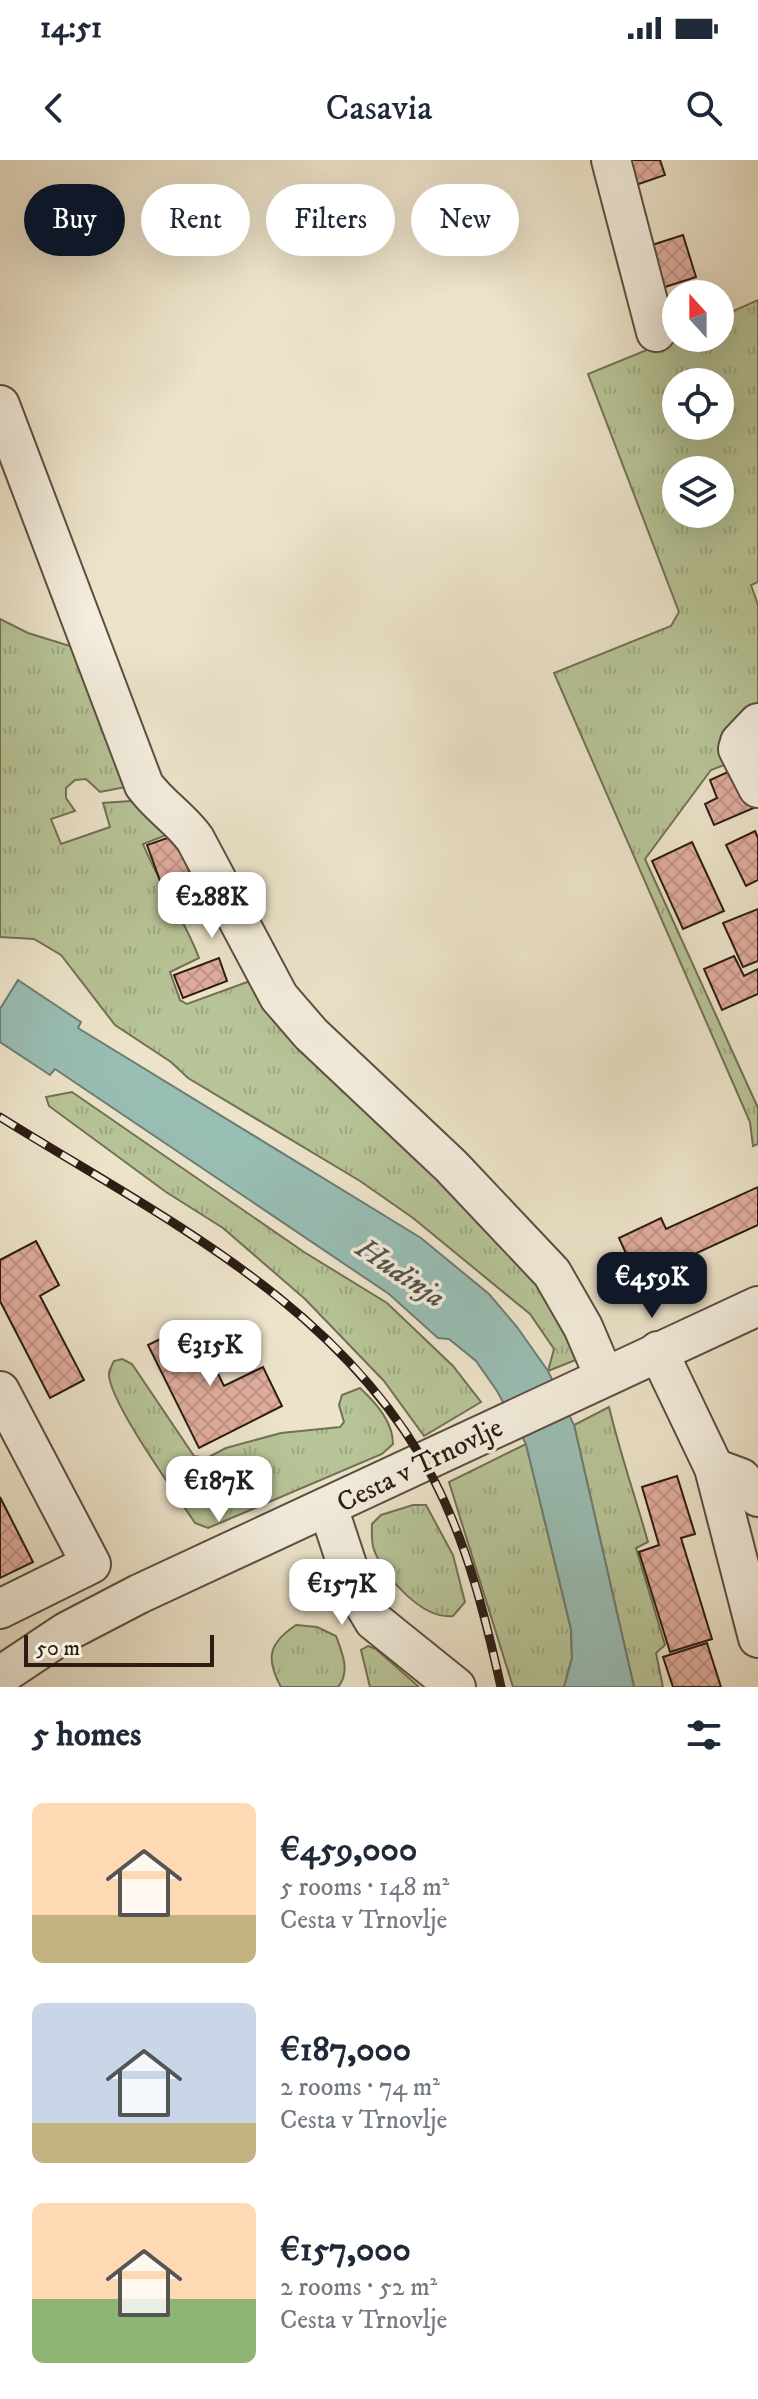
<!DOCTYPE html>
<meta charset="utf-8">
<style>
body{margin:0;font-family:"IM FELL DW Pica",serif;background:#f2f2f3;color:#1f2937;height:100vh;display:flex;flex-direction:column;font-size:30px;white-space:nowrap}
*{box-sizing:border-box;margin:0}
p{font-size:26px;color:#747a83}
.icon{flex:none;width:44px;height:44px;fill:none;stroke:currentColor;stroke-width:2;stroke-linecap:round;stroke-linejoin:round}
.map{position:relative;height:1527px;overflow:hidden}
.side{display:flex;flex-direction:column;background:#fff;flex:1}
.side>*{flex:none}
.hud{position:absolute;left:24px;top:24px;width:710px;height:72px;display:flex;gap:16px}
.needle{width:52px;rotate:339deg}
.buttons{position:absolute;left:662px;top:120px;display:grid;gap:16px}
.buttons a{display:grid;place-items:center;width:72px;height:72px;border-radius:50%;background:#fff;box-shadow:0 8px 32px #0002;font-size:40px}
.scale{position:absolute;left:24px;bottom:20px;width:190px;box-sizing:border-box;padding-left:8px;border:4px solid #2c1c13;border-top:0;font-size:22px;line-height:28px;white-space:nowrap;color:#2c1c13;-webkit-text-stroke:6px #f3eddd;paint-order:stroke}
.price{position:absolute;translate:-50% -68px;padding:0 18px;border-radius:16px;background:#fff;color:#222;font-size:26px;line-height:52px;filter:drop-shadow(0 2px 4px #0008)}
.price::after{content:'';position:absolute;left:50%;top:48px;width:24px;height:18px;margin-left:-12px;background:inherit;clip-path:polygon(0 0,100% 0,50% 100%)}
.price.selected{background:#111827;color:#fff}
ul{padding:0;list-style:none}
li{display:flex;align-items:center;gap:24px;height:200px;padding:0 32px}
li span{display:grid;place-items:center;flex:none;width:224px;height:160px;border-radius:12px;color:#555}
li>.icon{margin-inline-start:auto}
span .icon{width:96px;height:96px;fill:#fffc;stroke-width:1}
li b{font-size:34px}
h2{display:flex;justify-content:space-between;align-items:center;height:96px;padding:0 32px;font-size:34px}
.pill{padding:0 28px;border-radius:36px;background:#fff;box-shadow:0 8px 32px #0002;font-size:28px;line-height:72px}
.pill.selected{background:#111827;color:#fff}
.status{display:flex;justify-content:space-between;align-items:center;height:56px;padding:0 40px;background:#fff;direction:ltr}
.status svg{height:22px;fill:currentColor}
header{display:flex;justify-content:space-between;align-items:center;height:104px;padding:0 32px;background:#fff;font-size:36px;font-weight:600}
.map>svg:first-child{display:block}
.grass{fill:url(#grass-tufts);stroke:#727055;stroke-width:2;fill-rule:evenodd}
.water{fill:#99beb4;stroke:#6d7d74;stroke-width:2}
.building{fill:url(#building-cross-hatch);stroke:#2c1c13;stroke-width:2}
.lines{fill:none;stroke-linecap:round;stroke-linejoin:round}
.minor-casing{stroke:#5c4e41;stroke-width:42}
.minor{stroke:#f3eddd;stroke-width:38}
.rail-casing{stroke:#2c1c13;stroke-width:9}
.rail{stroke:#f3eddd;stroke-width:6;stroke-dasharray:18;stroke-linecap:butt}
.labels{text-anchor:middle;stroke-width:7;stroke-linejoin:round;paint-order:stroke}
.street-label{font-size:28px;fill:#2c1c13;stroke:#f3eddd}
.water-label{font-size:30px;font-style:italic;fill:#52554b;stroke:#f3eddd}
</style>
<div class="status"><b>14:51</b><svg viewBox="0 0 49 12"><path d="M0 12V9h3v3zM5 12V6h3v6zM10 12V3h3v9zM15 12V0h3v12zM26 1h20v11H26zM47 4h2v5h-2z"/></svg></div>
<header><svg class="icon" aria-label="back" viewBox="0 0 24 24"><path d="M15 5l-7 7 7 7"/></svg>Casavia<svg class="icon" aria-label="search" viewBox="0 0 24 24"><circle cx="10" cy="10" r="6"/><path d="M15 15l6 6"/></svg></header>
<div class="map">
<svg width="758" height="1527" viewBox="0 0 758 1527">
<defs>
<pattern id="grass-tufts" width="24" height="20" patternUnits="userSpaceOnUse" patternTransform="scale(2)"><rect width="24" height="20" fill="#b7c497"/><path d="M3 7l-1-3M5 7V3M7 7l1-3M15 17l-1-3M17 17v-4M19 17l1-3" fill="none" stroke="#9ea881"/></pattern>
<pattern id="building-cross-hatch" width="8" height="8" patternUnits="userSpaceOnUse" patternTransform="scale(2)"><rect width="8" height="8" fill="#e0ac9d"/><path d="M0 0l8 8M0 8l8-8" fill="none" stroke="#c09386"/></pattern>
</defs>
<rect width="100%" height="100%" fill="#ece3ca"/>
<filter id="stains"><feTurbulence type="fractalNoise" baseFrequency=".0025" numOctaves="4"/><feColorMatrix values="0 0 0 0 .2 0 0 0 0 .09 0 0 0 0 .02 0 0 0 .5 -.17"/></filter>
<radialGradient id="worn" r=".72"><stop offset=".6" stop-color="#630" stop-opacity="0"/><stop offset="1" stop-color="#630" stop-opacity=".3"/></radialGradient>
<g class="grass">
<path d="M 758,140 L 758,422 L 751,425 L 758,445 L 758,551 L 734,601 L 711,610 L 645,699 L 758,948 L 758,984 L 753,986 L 750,962 L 554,513 L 671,466 L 679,452 L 588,214 L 676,178 L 720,178 L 720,157 ZM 676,222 L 720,222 L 720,266 L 676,266 ZM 676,310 L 720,310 L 720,354 L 676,354 Z"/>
<path d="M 0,459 L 28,473 L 83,490 L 126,627 L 100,632 L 86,619 L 75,620 L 66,628 L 66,638 L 75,651 L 51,659 L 61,684 L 110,667 L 103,643 L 145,640 L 182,669 L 143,684 C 159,724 184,758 199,798 L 170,812 L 180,840 L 187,844 L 261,817 L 526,1094 L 588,1195 L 548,1211 L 554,1189 L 530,1154 L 413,1058 L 360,1021 L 188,918 L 171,902 L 115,865 L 61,795 L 34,779 L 0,777 Z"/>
<path d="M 72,932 L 304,1092 L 387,1143 L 453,1206 L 481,1242 L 424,1276 L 384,1221 L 305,1139 L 223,1068 L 166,1032 L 49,946 L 46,937 Z"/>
<path d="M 122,1199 L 132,1204 L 194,1296 L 207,1298 L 226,1288 L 281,1273 L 340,1267 L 344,1262 L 339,1245 L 342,1235 L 360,1228 C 376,1243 393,1262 393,1284 L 382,1294 L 208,1368 L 195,1363 C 178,1337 107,1239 109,1213 C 109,1211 113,1203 114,1201 Z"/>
<path d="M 609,1247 C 620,1293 635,1336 648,1382 L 636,1388 L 665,1485 L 656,1493 L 663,1527 L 634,1527 L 574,1265 Z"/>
<path d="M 526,1284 L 571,1469 L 572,1498 L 564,1527 L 513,1527 L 449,1322 Z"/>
<path d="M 413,1345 L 426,1345 L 453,1395 L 465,1442 L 453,1456 C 423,1460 384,1417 374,1390 C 371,1382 372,1372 372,1364 L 381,1355 Z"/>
<path d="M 296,1465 L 317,1467 L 336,1476 C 342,1492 351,1512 338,1527 L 281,1527 C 265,1498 269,1483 296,1465 Z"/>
<path d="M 368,1486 L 376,1489 L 419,1527 L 370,1527 L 361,1490 Z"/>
</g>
<path class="water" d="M 18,820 L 81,862 L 78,868 L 421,1078 L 489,1134 L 517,1167 L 548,1211 L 574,1265 L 634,1527 L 564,1527 L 572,1498 L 571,1469 L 526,1284 L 497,1231 L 476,1201 L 449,1179 L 438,1178 L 389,1134 L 55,909 L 50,915 L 0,882 L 0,849 Z"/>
<g class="building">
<path d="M 624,0 L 660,0 L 665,15 L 633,26 Z"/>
<path d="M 683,75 L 696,117 L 662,128 L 649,86 Z"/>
<path d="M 739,607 L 756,647 L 714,665 L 705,644 L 717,638 L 710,620 Z"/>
<path d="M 755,671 L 758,678 L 758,720 L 746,726 L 726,685 Z"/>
<path d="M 176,675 L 200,742 L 179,749 L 170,724 L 162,726 L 147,685 Z"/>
<path d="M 692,682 L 724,751 L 683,769 L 652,701 Z"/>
<path d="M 758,749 L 758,801 L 743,807 L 723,763 Z"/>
<path d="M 734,796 L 744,816 L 758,809 L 758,834 L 722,850 L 704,809 Z"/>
<path d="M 219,798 L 227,821 L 183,838 L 174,815 Z"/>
<path d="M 758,1027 L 758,1065 L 638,1120 L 619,1078 L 661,1058 L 666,1069 Z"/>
<path d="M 36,1081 L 59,1125 L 40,1136 L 84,1220 L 50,1238 L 0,1141 L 0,1100 Z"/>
<path d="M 193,1163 L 224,1226 L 263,1207 L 282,1246 L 199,1288 L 148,1185 Z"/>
<path d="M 677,1316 L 695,1374 L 681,1378 L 712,1479 L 670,1492 L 639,1392 L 659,1385 L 642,1327 Z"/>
<path d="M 0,1337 L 33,1402 L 0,1418 Z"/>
<path d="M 707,1483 L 721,1527 L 673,1527 L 663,1497 Z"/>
</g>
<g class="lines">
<g class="minor-casing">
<g id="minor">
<path d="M 611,0 L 656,172"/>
<path d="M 0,245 L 144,625 C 159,646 180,658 195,679 L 279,837 L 311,874 L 451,1006 L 552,1113 L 583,1167 L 604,1216"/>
<path d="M 758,563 L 740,582 L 738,589 L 758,628"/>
<path d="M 658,1191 L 714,1308 L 758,1478"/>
<path d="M 0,1231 L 91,1404 L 0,1449"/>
<path d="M 714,1308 L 741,1318 L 758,1337"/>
<path d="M 328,1347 L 355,1429 L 374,1461 L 456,1527"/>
<path d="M 0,1516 L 66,1472 L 139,1434 L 758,1146"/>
</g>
</g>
<use href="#minor" class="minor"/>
<g class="rail-casing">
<path id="rail" d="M 0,957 C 162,1058 342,1144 434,1320 C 468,1386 485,1456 501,1527"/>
</g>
<use href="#rail" class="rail"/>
</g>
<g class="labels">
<g class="street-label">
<text transform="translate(419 1304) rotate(-26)" y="10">Cesta v Trnovlje</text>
</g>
<g class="water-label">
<text transform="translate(401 1112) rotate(34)" y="10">Hudinja</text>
</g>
</g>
<rect width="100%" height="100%" filter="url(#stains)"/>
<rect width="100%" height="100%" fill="url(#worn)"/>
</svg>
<div class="buttons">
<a><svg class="needle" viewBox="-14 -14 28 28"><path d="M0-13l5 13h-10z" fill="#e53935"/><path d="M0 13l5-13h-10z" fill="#747a83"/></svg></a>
<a><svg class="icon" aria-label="locate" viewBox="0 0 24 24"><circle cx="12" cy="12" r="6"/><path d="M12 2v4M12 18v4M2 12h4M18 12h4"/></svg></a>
<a><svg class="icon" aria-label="layers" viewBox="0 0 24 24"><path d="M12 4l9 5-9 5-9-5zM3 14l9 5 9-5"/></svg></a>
</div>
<div class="scale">50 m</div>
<b class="price" style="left:212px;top:780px">€288K</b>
<b class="price selected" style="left:652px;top:1160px">€459K</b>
<b class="price" style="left:210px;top:1228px">€315K</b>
<b class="price" style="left:219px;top:1364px">€187K</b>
<b class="price" style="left:342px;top:1467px">€157K</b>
<div class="hud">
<a class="pill selected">Buy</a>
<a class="pill">Rent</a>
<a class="pill">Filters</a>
<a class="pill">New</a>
</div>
</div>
<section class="side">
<h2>5 homes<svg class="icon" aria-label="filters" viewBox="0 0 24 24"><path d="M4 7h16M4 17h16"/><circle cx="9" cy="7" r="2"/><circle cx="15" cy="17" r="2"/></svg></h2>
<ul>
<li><span style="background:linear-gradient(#ffd9b3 70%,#c2b280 0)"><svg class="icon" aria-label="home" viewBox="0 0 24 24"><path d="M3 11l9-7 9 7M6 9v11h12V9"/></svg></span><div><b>€459,000</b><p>5 rooms · 148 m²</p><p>Cesta v Trnovlje</p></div></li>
<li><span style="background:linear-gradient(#c9d6e8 75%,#c2b280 0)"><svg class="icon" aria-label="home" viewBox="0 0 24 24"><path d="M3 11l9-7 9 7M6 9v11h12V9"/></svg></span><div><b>€187,000</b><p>2 rooms · 74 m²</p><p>Cesta v Trnovlje</p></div></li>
<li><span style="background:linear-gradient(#ffd9b3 60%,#8fb573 0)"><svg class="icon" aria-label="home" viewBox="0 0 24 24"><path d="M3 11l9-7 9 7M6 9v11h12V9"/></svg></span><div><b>€157,000</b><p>2 rooms · 52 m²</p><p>Cesta v Trnovlje</p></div></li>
</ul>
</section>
